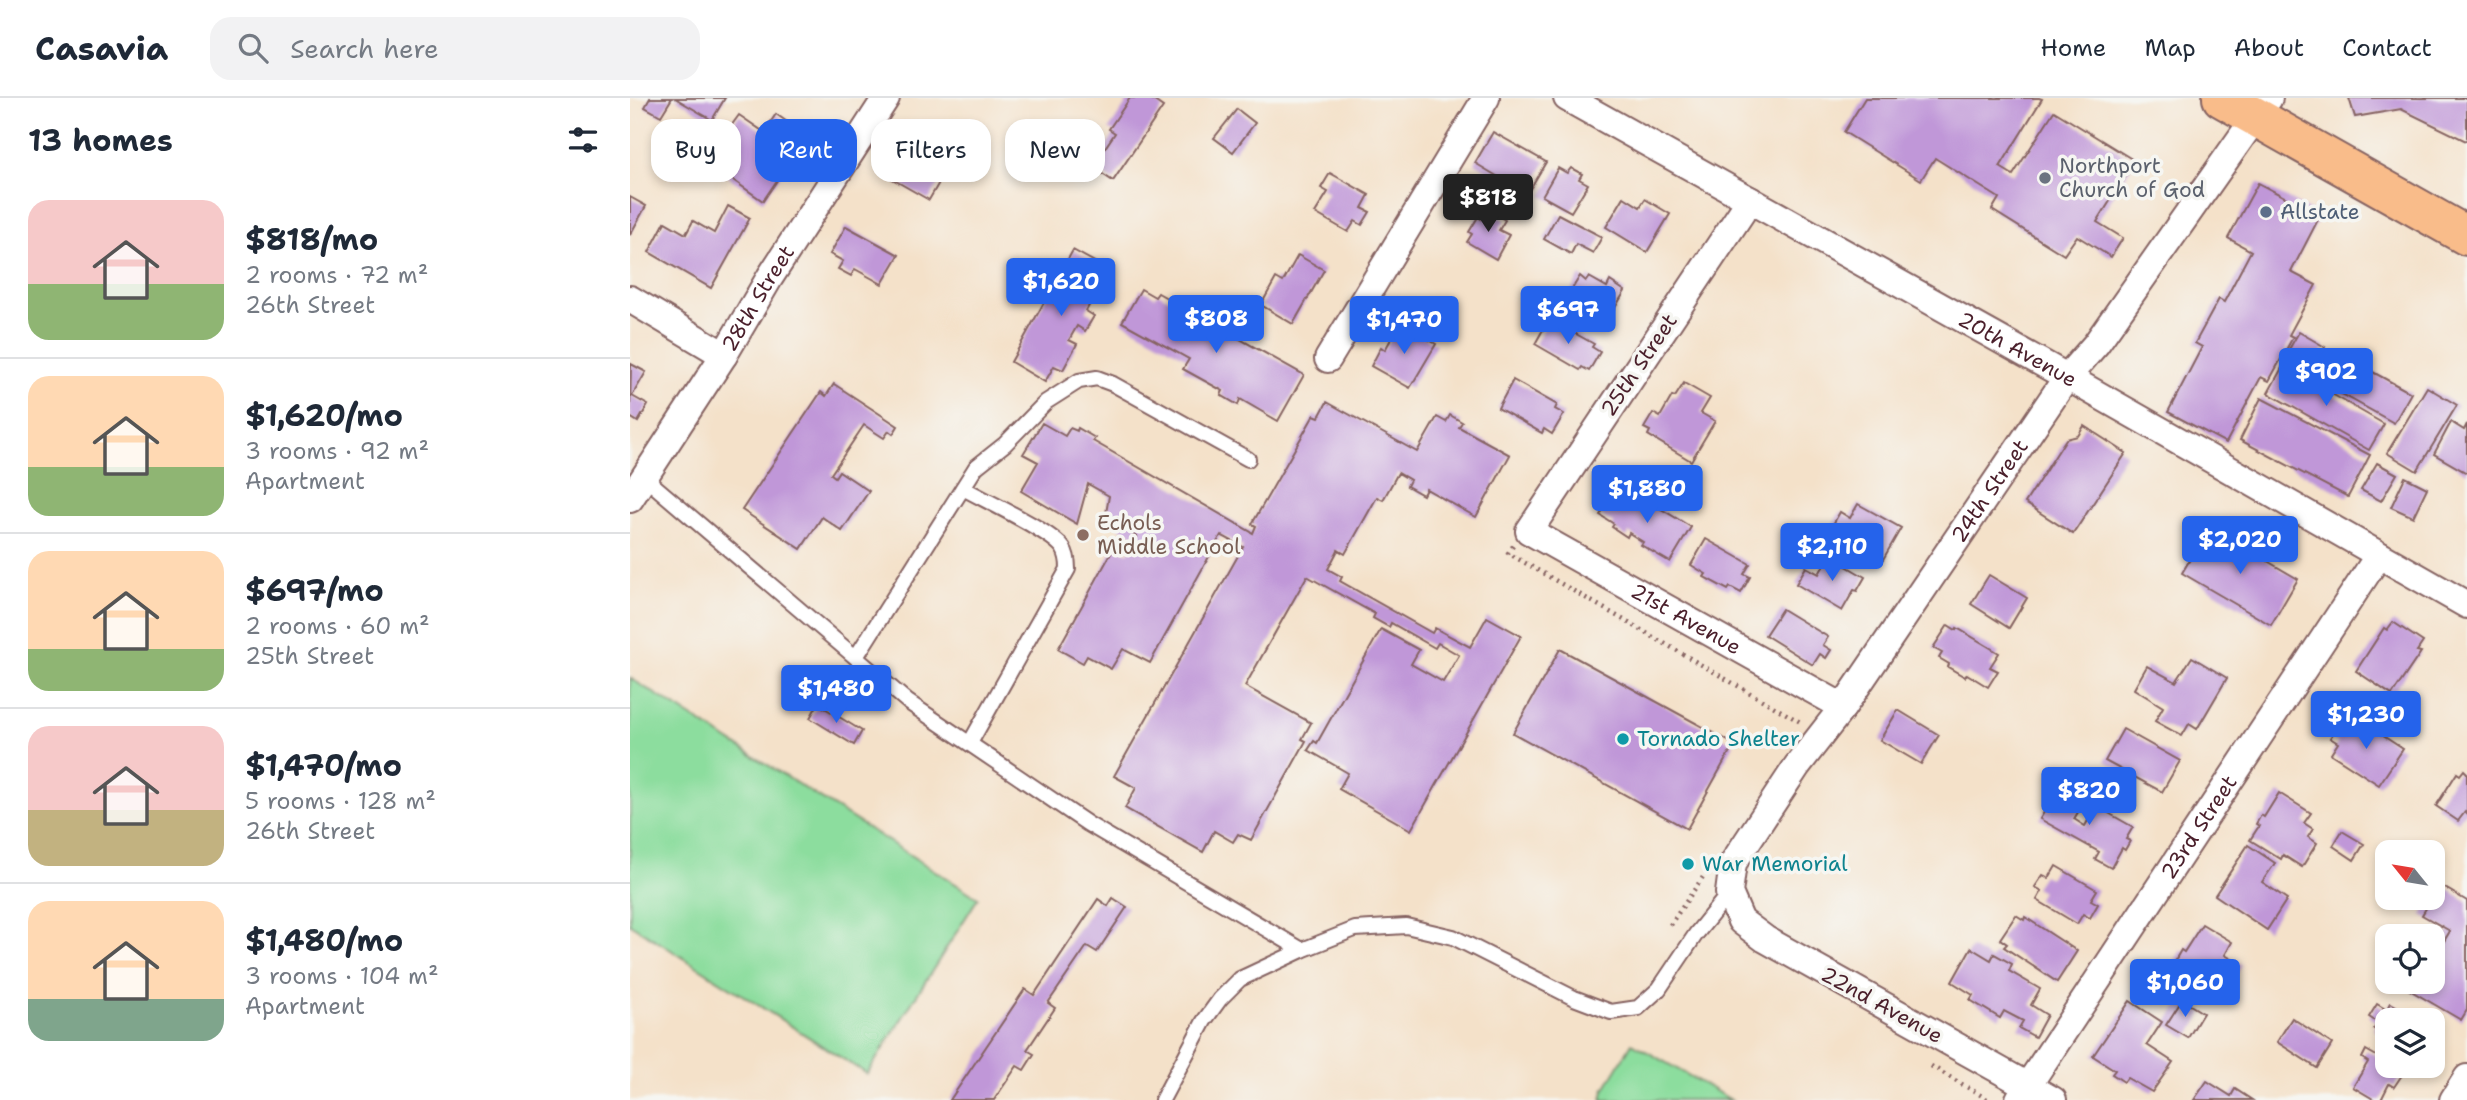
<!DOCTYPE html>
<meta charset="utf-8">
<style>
body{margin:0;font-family:"Shantell Sans",sans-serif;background:#f2f2f3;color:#1f2937;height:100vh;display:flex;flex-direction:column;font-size:26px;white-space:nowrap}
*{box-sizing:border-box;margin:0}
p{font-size:23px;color:#747a83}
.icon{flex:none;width:38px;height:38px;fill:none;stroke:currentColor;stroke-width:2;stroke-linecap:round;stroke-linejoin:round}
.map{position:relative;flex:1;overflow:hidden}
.sheet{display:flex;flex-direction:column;background:#fff;width:630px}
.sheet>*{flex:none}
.banner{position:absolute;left:21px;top:21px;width:665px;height:63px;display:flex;gap:14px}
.needle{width:46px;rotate:300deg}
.buttons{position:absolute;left:1745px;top:742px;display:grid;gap:14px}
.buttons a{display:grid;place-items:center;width:70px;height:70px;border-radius:14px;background:#fff;box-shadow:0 4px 10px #0003;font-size:35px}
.price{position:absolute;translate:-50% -60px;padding:0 16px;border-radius:7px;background:#2563eb;color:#fff;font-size:23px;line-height:46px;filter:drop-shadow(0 2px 4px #0008)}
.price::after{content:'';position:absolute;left:50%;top:42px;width:21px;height:16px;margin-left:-10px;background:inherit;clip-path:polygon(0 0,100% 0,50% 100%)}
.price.active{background:#222;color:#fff}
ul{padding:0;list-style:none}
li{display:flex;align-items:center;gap:21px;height:175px;padding:0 28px}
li+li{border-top:2px solid #e0e1e3}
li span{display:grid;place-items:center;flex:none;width:196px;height:140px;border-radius:21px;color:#555}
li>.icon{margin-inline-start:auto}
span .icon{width:84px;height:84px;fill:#fffc;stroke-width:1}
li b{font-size:30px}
h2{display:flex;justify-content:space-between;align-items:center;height:84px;padding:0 28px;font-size:30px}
.pill{padding:0 24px;border-radius:21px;background:#fff;box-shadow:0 4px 10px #0003;font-size:24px;line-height:63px}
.pill.active{background:#2563eb;color:#fff}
header{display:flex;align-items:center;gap:42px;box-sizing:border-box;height:98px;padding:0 35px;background:#fff;border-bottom:2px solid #e0e1e3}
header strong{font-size:33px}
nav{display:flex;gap:38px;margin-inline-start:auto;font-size:24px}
.search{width:490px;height:63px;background:#f2f2f3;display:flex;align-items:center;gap:18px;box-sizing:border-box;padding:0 24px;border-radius:21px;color:#747a83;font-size:26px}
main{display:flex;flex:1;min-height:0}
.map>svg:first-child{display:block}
.green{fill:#8cdd9e;stroke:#6b7e64;stroke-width:2}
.building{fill:#c097d8}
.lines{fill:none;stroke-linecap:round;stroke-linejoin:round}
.service-casing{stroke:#866362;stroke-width:18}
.minor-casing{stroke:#866362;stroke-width:30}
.trunk-casing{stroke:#866362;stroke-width:42}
.path{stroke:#866362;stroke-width:4.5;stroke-dasharray:2 5;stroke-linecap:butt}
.service{stroke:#fff;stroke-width:14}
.minor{stroke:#fff;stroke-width:26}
.trunk{stroke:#f9bc8a;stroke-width:38}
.worship-dot{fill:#6b7280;stroke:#f6f6f2;stroke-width:2.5}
.service-dot{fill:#5c6f8a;stroke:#f6f6f2;stroke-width:2.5}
.education-dot{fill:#8d6e63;stroke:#f6f6f2;stroke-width:2.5}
.culture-dot{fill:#0f9aa8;stroke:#f6f6f2;stroke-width:2.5}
.labels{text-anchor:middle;stroke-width:7;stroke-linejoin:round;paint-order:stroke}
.worship-label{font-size:21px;fill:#5b616d;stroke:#f6f6f2;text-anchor:start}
.service-label{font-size:21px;fill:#4e5e75;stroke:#f6f6f2;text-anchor:start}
.street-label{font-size:21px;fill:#4a1f2b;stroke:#f6f6f2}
.education-label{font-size:21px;fill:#785e54;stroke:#f6f6f2;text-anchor:start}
.culture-label{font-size:21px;fill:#0d838f;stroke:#f6f6f2;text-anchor:start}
</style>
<header>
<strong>Casavia</strong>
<div class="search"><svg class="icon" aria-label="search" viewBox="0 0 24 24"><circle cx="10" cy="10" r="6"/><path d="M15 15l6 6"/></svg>Search here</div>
<nav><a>Home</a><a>Map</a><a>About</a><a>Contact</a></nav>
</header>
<main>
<section class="sheet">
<h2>13 homes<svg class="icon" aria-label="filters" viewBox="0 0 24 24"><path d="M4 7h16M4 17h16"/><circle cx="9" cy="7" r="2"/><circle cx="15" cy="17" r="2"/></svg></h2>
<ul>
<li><span style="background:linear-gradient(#f6c9c9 60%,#8fb573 0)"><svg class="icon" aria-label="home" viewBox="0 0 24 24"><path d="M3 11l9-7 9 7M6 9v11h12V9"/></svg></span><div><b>$818/mo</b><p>2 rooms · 72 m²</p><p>26th Street</p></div></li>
<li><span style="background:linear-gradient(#ffd9b3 65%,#8fb573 0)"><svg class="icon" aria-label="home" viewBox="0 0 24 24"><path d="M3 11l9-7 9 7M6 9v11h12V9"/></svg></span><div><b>$1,620/mo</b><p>3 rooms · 92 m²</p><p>Apartment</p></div></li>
<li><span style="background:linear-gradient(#ffd9b3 70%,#8fb573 0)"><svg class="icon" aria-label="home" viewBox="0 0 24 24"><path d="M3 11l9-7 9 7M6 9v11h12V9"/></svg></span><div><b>$697/mo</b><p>2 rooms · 60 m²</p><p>25th Street</p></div></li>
<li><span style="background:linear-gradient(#f6c9c9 60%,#c2b280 0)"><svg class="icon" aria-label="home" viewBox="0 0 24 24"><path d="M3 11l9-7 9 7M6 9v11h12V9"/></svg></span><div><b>$1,470/mo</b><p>5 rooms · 128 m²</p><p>26th Street</p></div></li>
<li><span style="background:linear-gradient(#ffd9b3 70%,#7fa58c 0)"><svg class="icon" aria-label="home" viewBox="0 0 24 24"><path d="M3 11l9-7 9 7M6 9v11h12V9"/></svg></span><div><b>$1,480/mo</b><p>3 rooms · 104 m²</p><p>Apartment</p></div></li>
</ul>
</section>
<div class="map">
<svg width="1837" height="1002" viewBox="0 0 1837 1002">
<rect width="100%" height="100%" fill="#f6f6f2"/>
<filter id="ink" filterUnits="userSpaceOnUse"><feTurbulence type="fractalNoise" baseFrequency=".0143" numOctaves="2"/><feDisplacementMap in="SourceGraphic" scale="14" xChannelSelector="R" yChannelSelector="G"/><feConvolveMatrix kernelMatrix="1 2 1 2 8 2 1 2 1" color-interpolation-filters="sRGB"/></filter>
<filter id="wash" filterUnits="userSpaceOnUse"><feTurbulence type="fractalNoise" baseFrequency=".00686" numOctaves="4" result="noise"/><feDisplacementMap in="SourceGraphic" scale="28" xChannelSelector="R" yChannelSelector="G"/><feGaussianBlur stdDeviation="1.57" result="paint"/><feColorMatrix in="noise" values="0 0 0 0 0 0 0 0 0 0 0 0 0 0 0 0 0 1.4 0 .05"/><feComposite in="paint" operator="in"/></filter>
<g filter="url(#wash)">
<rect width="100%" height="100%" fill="#f4e1c9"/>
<g class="green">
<path d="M 0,580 L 348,800 L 237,976 L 0,826 Z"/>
<path d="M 1002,945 L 1101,1002 L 972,1002 L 974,992 Z"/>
</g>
<g id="blocks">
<g class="building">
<path d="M 20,0 L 42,0 L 31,18 L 15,9 Z"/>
<path d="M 45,0 L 95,0 L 82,22 Z"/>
<path d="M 500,0 L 520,0 L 533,9 L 483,83 L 462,69 L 485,35 L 479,31 Z"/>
<path d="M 1235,0 L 1409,0 L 1412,1 L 1370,69 L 1383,77 L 1424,13 L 1505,63 L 1467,124 L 1493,140 L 1481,159 L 1447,138 L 1434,157 L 1362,112 L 1369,100 L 1305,60 L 1291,82 L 1214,34 Z"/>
<path d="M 1719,0 L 1837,0 L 1837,41 L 1836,43 L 1771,11 L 1725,19 Z"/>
<path d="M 607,11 L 625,25 L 603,54 L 584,40 Z"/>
<path d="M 146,16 L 177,38 L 133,103 L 93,75 L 110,51 L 93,39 L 109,17 L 134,34 Z"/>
<path d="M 863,34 L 916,64 L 897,96 L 845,65 Z"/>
<path d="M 265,48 L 314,76 L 299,102 L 250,74 Z"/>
<path d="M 928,70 L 937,75 L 941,70 L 952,76 L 949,81 L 958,86 L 941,114 L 912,98 Z"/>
<path d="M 700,75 L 739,97 L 732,110 L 740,114 L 732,127 L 725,123 L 718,134 L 685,115 L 698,94 L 691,90 Z"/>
<path d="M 1628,85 L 1690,118 L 1661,174 L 1686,187 L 1659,237 L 1663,239 L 1639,283 L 1631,279 L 1596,345 L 1538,314 L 1572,249 L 1565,245 L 1589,201 L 1594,204 L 1621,153 L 1598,140 Z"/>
<path d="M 0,99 L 16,108 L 0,137 Z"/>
<path d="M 994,99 L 1010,109 L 1015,101 L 1040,116 L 1017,154 L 976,129 Z"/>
<path d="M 98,108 L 120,120 L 81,190 L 19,154 L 35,124 L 56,136 L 63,123 L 84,135 Z"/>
<path d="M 856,111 L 875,122 L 869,132 L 879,137 L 866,161 L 837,144 L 842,136 L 839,134 L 848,119 L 851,121 Z"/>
<path d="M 928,116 L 972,139 L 963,155 L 946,146 L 941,156 L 914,141 Z"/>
<path d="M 216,128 L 269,157 L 252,186 L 225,171 L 221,178 L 208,171 L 213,163 L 200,156 Z"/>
<path d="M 443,152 L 479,172 L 456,213 L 464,218 L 455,233 L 447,228 L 439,242 L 447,246 L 433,272 L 424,268 L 415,284 L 381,264 Z"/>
<path d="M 668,157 L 694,172 L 663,226 L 631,207 L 646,180 L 653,184 Z"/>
<path d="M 950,178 L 956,183 L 959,179 L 977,189 L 980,183 L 995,193 L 974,228 L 941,208 L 946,200 L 939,196 Z"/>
<path d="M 511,191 L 525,199 L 528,195 L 674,277 L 648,323 L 610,301 L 608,307 L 591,297 L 593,293 L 553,271 L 559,261 L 492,224 Z"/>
<path d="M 919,221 L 964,246 L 962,249 L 970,254 L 959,273 L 952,269 L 950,272 L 905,246 Z"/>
<path d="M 770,225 L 806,246 L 780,290 L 741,268 L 751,249 L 755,252 Z"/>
<path d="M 1669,234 L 1695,249 L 1680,275 L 1654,260 Z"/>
<path d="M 1710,256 L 1781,295 L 1764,325 L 1694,286 Z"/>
<path d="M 1,266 L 16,274 L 2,298 L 18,307 L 8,324 L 0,319 Z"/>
<path d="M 1653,268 L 1754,326 L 1739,352 L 1638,295 Z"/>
<path d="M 883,282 L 927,307 L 925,311 L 934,316 L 922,336 L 914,331 L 912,335 L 868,310 Z"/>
<path d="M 1054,285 L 1080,300 L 1071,315 L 1085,323 L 1061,363 L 1018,337 L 1020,333 L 1014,330 L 1023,315 L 1030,319 L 1042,298 L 1045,299 Z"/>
<path d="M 204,286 L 268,328 L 263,336 L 259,333 L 254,340 L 234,327 L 201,376 L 205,379 L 209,373 L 239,393 L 212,433 L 192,419 L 171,451 L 112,412 L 191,294 L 196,298 Z"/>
<path d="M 1797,289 L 1827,307 L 1787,373 L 1757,355 Z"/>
<path d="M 1631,300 L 1740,357 L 1718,399 L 1610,342 Z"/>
<path d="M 697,304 L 787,354 L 807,319 L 816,324 L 820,317 L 832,324 L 829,329 L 880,357 L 846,419 L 796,391 L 793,397 L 777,388 L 780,382 L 768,375 L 753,402 L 747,399 L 715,456 L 708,452 L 698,471 L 712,479 L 710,483 L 802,535 L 805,530 L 840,549 L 857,519 L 891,538 L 781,732 L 709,691 L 718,675 L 678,652 L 684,643 L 687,645 L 751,531 L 789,552 L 781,566 L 813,584 L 829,557 L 808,545 L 805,550 L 761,525 L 759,529 L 743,520 L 745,516 L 677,478 L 615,588 L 681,625 L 672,641 L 676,643 L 621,742 L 608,736 L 603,744 L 584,733 L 573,754 L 495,710 L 506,690 L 484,678 L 613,449 L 591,437 L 520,565 L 493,551 L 481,571 L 457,558 L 453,565 L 428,551 L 485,448 L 498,455 L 507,439 L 475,421 L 479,398 L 458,386 L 447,426 L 391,393 L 408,364 L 393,356 L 412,325 L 435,338 L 440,330 L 447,333 L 448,330 L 465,340 L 463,343 L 623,435 L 626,428 L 622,426 L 684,317 L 689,319 Z"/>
<path d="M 1821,324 L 1834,332 L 1837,326 L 1837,375 L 1804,356 Z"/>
<path d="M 1454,328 L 1496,355 L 1443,436 L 1395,405 L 1436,341 L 1448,338 Z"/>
<path d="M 1747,365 L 1767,376 L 1751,403 L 1731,392 Z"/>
<path d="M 1775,379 L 1797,390 L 1783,419 L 1761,409 Z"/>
<path d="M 998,391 L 1061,429 L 1040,464 L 1011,447 L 1013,444 L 999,435 L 997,439 L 982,429 L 984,426 L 970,417 L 978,404 L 987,409 Z"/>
<path d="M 1228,406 L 1271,430 L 1251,465 L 1198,435 L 1210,414 L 1220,420 Z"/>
<path d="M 1579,429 L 1668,481 L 1641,527 L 1552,475 Z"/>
<path d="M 1076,441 L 1120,466 L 1114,476 L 1120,479 L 1111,495 L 1100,489 L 1098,492 L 1074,479 L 1076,476 L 1061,467 Z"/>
<path d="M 1199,458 L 1235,479 L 1227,493 L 1224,492 L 1212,513 L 1166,486 L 1176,469 L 1189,476 Z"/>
<path d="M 1359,477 L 1397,500 L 1379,530 L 1341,506 Z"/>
<path d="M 1152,511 L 1198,539 L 1193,547 L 1201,552 L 1196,560 L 1190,556 L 1183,567 L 1135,537 Z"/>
<path d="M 1763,524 L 1793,544 L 1787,553 L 1791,554 L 1762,597 L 1726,573 L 1754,530 L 1757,532 Z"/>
<path d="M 1318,527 L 1326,532 L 1327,530 L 1369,555 L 1360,569 L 1368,573 L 1358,589 L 1337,576 L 1335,579 L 1318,569 L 1319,566 L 1309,560 L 1312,555 L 1303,550 Z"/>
<path d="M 930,551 L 1104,646 L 1057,731 L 883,635 Z"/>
<path d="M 1562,559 L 1597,580 L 1567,631 L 1559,626 L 1552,638 L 1525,623 L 1533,609 L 1504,591 L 1517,568 L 1546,584 Z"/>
<path d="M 188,606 L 232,633 L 224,647 L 180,620 Z"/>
<path d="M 1268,612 L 1309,637 L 1291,666 L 1250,642 Z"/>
<path d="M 1724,619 L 1773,651 L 1749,687 L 1701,656 L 1708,645 L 1700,640 L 1706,631 L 1714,635 Z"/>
<path d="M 1493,631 L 1550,663 L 1532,694 L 1475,663 Z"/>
<path d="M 1834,672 L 1837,675 L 1837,716 L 1835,714 L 1828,723 L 1806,708 L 1827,675 L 1830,677 Z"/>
<path d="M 1429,689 L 1454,704 L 1444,721 L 1455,728 L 1466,708 L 1503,729 L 1496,741 L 1500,743 L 1495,752 L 1492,750 L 1481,770 L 1465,761 L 1469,754 L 1410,721 Z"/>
<path d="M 1649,695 L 1681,715 L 1674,725 L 1683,731 L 1678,739 L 1687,745 L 1672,769 L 1653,757 L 1651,761 L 1620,742 L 1629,728 L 1626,726 L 1631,717 L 1634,719 Z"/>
<path d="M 1712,733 L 1734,746 L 1724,762 L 1703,748 Z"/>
<path d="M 1618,747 L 1645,765 L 1632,784 L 1657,801 L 1637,832 L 1585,797 Z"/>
<path d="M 1426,768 L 1467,792 L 1461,802 L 1468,806 L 1460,820 L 1453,816 L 1447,826 L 1407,802 L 1412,793 L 1405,789 L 1413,777 L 1419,780 Z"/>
<path d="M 1810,787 L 1837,803 L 1837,912 L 1831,922 L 1766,884 L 1802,884 L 1802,863 L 1820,833 L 1792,817 Z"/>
<path d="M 483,800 L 497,809 L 467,854 L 457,848 L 418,905 L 425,910 L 397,952 L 404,956 L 394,972 L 387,968 L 364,1002 L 320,1002 L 395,891 L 404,897 L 468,801 L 478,808 Z"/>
<path d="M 1386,817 L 1394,822 L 1395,819 L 1447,853 L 1427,884 L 1374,849 L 1377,846 L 1370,841 Z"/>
<path d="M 1572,826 L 1602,844 L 1595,857 L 1612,867 L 1596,895 L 1587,889 L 1582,899 L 1537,876 L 1551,852 L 1554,854 Z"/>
<path d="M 1341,850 L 1361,862 L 1364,856 L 1382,866 L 1379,873 L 1410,891 L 1401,907 L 1417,917 L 1405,939 L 1389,930 L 1393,923 L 1374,913 L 1370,920 L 1340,902 L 1343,897 L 1322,884 Z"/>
<path d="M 1552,902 L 1573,915 L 1558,940 L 1536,927 Z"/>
<path d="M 1500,903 L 1532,924 L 1517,947 L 1543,964 L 1522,994 L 1497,980 L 1494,984 L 1482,976 L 1485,972 L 1463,958 Z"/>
<path d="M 1761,905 L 1789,922 L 1757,922 L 1757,939 L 1744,931 L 1748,925 L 1739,919 L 1747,906 L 1757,912 Z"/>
<path d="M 1662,920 L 1702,946 L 1687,970 L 1647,944 Z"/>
<path d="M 1736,952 L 1757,964 L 1757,968 L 1767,970 L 1765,974 L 1772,977 L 1764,989 L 1759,986 L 1751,1002 L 1745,1002 L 1723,989 L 1738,964 L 1732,960 Z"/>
<path d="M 1577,983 L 1601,998 L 1605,991 L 1622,1002 L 1564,1002 Z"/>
</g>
</g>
</g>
<g filter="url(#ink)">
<use href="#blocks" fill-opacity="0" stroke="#866362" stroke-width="2"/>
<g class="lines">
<g class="service-casing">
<g id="service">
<path d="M 14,379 L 278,604 L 458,726 L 672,852"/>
<path d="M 333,390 C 354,402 421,433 433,450 C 437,456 438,463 438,471 L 340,645"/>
<path d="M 226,559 L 346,369 L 375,346 L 416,304 L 449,283 L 467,280 L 483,286 L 618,361"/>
<path d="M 532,1002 L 574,923 L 590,901 L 610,881 L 672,852 L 725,831 L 776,828 L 823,839 L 944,900 L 981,914 L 1008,910 L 1029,891 L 1066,836 L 1099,795"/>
</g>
</g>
<g class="minor-casing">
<g id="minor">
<path id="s1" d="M 937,0 L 1437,279 L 1837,507"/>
<path id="s2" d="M 1120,102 L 899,433 L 1213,609"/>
<path d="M 0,201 L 94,257"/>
<path d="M 698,261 L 856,0"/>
<path id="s3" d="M 0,401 L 94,257 L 140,179 L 256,0"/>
<path id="s4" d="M 1389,1001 L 1749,457"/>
<path id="s5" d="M 1423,1002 L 1135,841 L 1111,823 L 1099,795 L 1103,765 L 1167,668 L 1213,609 L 1437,279 L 1466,246 L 1639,0"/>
<path d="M 1823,1002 L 1837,980"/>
</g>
</g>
<g class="trunk-casing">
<path id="trunk" d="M 1592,0 L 1837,138"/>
</g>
<g class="path">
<path d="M 883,448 L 878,455 L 1172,625"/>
<path d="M 1040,827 L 1075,776"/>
<path d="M 1301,968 L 1359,1002"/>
</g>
<use href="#service" class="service"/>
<use href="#minor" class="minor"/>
<use href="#trunk" class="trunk"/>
</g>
</g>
<circle class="worship-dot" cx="1415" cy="80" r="7"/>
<circle class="service-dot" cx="1636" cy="114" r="7"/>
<circle class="education-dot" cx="453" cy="437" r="7"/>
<g class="culture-dot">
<circle cx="993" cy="641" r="7"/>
<circle cx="1058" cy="766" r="7"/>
</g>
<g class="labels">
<g class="worship-label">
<text x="1429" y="75">Northport<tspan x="1429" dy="24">Church of God</tspan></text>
</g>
<g class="service-label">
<text x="1650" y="121">Allstate</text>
</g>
<g class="street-label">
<text dy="7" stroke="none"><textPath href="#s3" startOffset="238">28th Street</textPath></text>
<text dy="7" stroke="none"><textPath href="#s1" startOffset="516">20th Avenue</textPath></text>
<text transform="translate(1009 267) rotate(-56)" y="7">25th Street</text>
<text dy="7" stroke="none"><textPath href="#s5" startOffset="873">24th Street</textPath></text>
<text dy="7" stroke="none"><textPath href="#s2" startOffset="578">21st Avenue</textPath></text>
<text dy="7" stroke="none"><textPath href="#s4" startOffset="326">23rd Street</textPath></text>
<text transform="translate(1252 907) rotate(29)" y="7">22nd Avenue</text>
</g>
<g class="education-label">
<text x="467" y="432">Echols<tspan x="467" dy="24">Middle School</tspan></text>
</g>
<g class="culture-label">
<text x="1007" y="648">Tornado Shelter</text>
<text x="1072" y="773">War Memorial</text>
</g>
</g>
</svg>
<div class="buttons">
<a><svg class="needle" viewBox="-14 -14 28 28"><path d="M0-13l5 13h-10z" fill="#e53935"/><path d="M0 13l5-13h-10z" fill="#747a83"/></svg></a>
<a><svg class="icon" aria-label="locate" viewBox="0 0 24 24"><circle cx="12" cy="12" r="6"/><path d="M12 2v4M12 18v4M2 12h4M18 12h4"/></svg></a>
<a><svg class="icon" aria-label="layers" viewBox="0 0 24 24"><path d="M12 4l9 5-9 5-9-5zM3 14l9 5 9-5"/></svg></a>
</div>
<b class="price active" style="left:858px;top:136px">$818</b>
<b class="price" style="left:431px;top:220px">$1,620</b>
<b class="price" style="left:938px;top:248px">$697</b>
<b class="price" style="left:586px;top:257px">$808</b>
<b class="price" style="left:774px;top:258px">$1,470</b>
<b class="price" style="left:1696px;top:310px">$902</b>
<b class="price" style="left:1017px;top:427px">$1,880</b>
<b class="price" style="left:1610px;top:478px">$2,020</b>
<b class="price" style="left:1202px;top:485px">$2,110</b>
<b class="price" style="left:206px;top:627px">$1,480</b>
<b class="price" style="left:1736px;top:653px">$1,230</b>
<b class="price" style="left:1459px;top:729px">$820</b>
<b class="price" style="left:1555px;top:921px">$1,060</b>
<div class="banner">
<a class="pill">Buy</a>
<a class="pill active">Rent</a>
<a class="pill">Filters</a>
<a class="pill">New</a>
</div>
</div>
</main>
